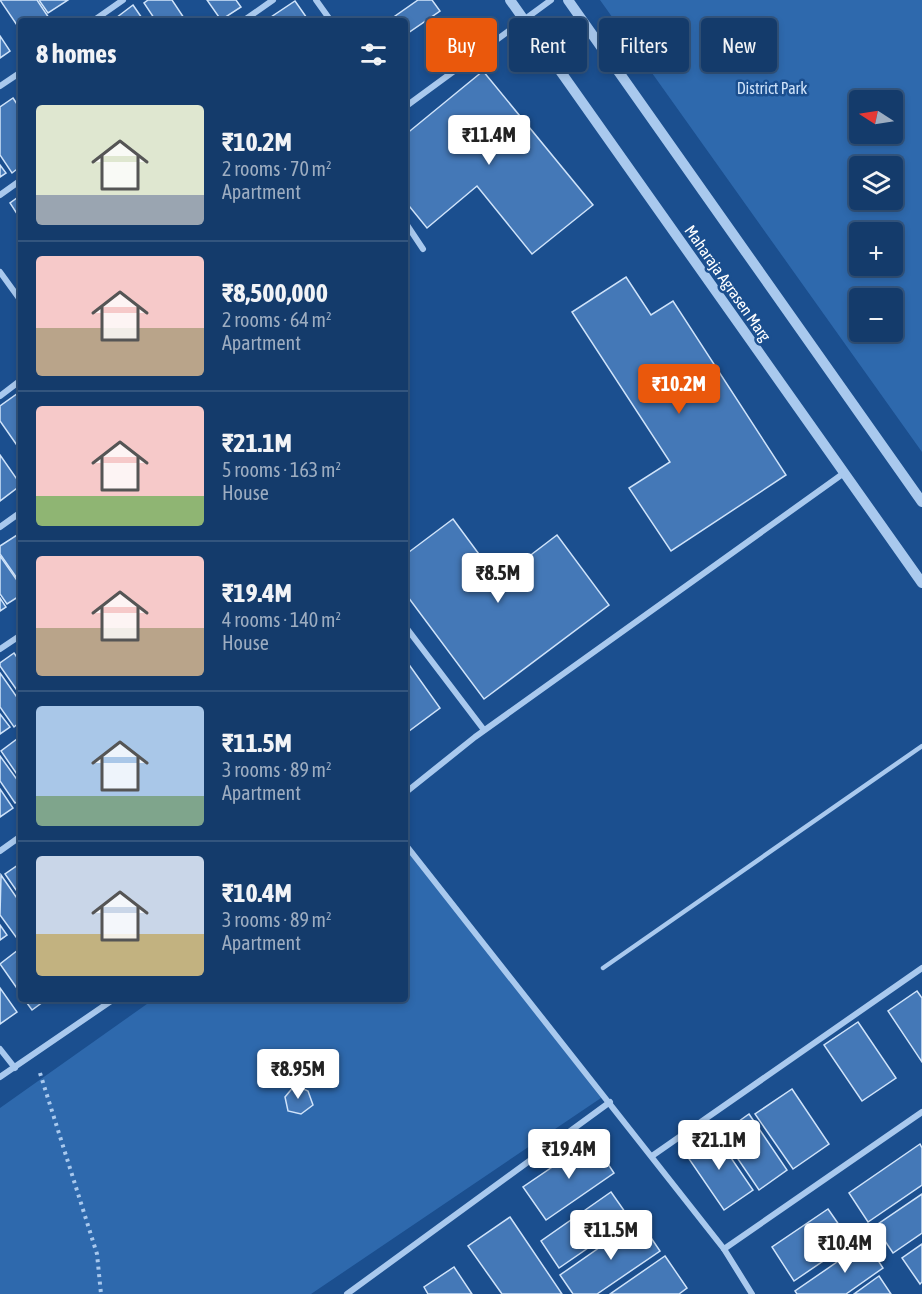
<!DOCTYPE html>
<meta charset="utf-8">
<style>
body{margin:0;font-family:"Asap Condensed",sans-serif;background:#214673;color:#f1f3f6;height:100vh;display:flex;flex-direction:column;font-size:22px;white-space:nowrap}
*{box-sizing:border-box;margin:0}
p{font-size:20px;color:#9dadc1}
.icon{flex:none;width:33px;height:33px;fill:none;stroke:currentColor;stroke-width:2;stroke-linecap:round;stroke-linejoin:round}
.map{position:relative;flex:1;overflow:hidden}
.side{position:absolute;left:18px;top:18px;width:390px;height:984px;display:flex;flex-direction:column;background:#143b6b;border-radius:6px;box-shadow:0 3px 9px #0003,0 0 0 2px #33557e}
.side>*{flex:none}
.top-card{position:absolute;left:426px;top:18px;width:405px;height:54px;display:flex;gap:12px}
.needle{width:39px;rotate:282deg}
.tools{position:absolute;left:849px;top:90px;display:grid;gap:12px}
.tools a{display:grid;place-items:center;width:54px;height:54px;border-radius:6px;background:#143b6b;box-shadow:0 3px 9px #0003,0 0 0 2px #33557e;font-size:30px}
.price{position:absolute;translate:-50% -51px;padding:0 14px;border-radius:6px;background:#fff;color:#222;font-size:20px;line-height:39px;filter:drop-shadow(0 2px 3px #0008)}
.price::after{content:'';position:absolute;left:50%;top:36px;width:18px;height:14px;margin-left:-9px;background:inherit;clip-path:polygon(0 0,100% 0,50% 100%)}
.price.current{background:#ea580c;color:#fff}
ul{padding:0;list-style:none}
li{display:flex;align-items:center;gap:18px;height:150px;padding:0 18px}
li+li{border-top:2px solid #33557e}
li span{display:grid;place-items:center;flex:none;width:168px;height:120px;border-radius:6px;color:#555}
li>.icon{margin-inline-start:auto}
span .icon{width:72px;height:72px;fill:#fffc;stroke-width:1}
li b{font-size:26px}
h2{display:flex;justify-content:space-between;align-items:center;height:72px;padding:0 18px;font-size:26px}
.pill{padding:0 21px;border-radius:6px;background:#143b6b;box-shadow:0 3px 9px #0003,0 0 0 2px #33557e;font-size:21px;line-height:54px}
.pill.current{background:#ea580c;color:#fff}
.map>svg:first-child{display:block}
.green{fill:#2e69ad;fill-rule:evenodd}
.building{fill:#4478b7;stroke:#cfe3fa;stroke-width:1.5}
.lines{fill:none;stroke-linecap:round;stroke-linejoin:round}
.path{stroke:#a9c9ee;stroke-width:4;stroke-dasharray:3 4.5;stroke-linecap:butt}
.service{stroke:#a9c9ee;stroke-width:4.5}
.minor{stroke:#a9c9ee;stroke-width:6}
.tertiary{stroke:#a9c9ee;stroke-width:10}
.labels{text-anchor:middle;stroke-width:5;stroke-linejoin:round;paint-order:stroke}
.park-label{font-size:16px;fill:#cfe3fa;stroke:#1b4f8f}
.street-label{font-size:16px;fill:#fff;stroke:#1b4f8f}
</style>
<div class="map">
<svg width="922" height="1294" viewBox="0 0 922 1294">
<rect width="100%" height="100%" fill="#1b4f8f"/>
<g class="green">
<path d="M 600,0 L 922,0 L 922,452 ZM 860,100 L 892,100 L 892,134 L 860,134 ZM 860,166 L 892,166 L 892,200 L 860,200 ZM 860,232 L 892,232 L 892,266 L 860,266 ZM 860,298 L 892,298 L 892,332 L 860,332 Z"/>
<path d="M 405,842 L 601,1098 L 311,1294 L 0,1294 L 0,1108 L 154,999 L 405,999 Z"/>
</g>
<g class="building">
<path d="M 0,0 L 37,0 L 51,21 L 21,21 L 21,31 Z"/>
<path d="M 39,0 L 68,0 L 48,13 Z"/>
<path d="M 148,0 L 172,0 L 186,21 L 156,21 L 144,3 Z"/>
<path d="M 207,0 L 236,0 L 241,7 L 221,20 Z"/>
<path d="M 418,0 L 432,0 L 440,11 L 405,35 L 405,21 L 388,21 Z"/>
<path d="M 295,1 L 309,21 L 265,21 Z"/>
<path d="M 133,5 L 144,21 L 112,21 Z"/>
<path d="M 0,36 L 10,51 L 0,58 Z"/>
<path d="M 483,71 L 593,205 L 532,254 L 477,186 L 427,228 L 405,201 L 405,135 Z"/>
<path d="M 13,98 L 21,110 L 21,166 L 12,173 L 0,155 L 0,107 Z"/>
<path d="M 0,165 L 6,173 L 0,177 Z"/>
<path d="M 21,195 L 21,220 L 10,203 Z"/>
<path d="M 626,277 L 651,315 L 673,301 L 786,475 L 671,551 L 629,488 L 670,462 L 572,312 Z"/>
<path d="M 21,391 L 21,451 L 0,421 L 0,406 Z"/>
<path d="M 0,455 L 21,485 L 0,501 Z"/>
<path d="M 453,519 L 498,580 L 557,535 L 609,605 L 484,699 L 405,593 L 405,555 Z"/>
<path d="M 17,535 L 21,541 L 21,584 L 0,554 L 0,546 Z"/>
<path d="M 0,556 L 21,586 L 21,595 L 7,604 L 0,594 Z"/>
<path d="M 0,598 L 6,607 L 0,611 Z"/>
<path d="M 14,653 L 21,663 L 21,696 L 0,666 L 0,663 Z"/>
<path d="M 405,659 L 440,708 L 405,734 Z"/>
<path d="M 0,673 L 21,703 L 21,721 L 14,727 L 0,707 Z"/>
<path d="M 0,714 L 10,727 L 0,734 Z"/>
<path d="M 21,736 L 21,780 L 1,751 Z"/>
<path d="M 0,756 L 21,785 L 21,799 L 15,803 L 0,781 Z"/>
<path d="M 0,789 L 13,808 L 0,817 Z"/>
<path d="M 21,863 L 21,897 L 5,874 Z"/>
<path d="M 1,875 L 21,904 L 21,933 L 16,937 L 0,915 Z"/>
<path d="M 0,925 L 7,935 L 0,940 Z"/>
<path d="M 18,950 L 21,954 L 21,994 L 0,964 Z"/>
<path d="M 0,988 L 17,1012 L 0,1024 Z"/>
<path d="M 917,991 L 922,998 L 922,1062 L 888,1011 Z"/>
<path d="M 24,999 L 47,999 L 32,1010 Z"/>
<path d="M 858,1022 L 896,1078 L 862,1101 L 824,1045 Z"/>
<path d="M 295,1085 L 308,1091 L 313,1105 L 301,1114 L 288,1111 L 285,1097 Z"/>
<path d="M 792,1089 L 829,1144 L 793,1169 L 755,1114 Z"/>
<path d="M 749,1114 L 787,1170 L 759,1190 L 721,1134 Z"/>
<path d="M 714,1133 L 753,1190 L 724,1210 L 685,1153 Z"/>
<path d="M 592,1140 L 614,1173 L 546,1220 L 523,1187 Z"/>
<path d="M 920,1144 L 922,1148 L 922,1185 L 868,1222 L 849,1193 Z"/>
<path d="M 611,1192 L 630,1219 L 559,1268 L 541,1241 Z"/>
<path d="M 922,1194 L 922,1233 L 893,1253 L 875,1226 Z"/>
<path d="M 828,1209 L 851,1242 L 794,1281 L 772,1247 Z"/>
<path d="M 510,1217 L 562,1294 L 502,1294 L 468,1246 Z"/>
<path d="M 639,1220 L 660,1251 L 597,1294 L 573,1294 L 560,1275 Z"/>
<path d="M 866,1242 L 883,1268 L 846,1294 L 797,1294 L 795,1291 Z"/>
<path d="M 922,1244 L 922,1282 L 920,1284 L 902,1258 Z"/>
<path d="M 665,1256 L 687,1288 L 679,1294 L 610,1294 Z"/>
<path d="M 454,1267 L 472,1294 L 428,1294 L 424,1287 Z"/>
<path d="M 879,1276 L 891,1294 L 854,1294 Z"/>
</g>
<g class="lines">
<path class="path" d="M 40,1073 L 97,1254 L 101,1294"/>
<path class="service" d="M 603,968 L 922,746"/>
<g class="minor">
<path d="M 316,0 L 331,21"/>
<path d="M 93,21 L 123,0"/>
<path d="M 243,21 L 273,0"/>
<path d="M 0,86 L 21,72"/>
<path d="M 405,107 L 551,0"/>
<path d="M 0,195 L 21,180"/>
<path d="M 405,222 L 423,249"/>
<path d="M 0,272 L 21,301"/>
<path d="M 0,396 L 21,380"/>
<path d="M 0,527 L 21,512"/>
<path d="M 405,626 L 484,730"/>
<path d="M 0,649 L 21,635"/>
<path d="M 405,793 L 475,737 L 844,473"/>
<path d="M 405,844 L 724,1249 L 752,1294"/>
<path d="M 0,851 L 21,836"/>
<path d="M 0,1049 L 15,1068"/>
<path d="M 0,1077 L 114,999"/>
<path d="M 652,1156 L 922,968"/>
<path d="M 724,1249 L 922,1112"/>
<path d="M 347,1294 L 610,1102"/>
</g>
<g class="tertiary">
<path d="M 510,0 L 922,583"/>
<path d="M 568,0 L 922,502"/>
</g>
</g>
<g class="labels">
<g class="park-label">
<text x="772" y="94">District Park</text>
</g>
<g class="street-label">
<text transform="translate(728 283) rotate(55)" y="6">Maharaja Agrasen Marg</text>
</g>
</g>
</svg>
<div class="tools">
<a><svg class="needle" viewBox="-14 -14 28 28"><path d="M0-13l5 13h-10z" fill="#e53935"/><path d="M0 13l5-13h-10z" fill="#9dadc1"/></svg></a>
<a><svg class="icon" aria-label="layers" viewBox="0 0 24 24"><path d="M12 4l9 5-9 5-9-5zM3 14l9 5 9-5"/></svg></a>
<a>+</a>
<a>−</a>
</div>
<b class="price" style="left:489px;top:166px">₹11.4M</b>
<b class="price current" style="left:679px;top:415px">₹10.2M</b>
<b class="price" style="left:498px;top:604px">₹8.5M</b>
<b class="price" style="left:298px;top:1100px">₹8.95M</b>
<b class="price" style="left:719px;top:1171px">₹21.1M</b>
<b class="price" style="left:569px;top:1180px">₹19.4M</b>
<b class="price" style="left:611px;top:1261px">₹11.5M</b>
<b class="price" style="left:845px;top:1274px">₹10.4M</b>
<div class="top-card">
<a class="pill current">Buy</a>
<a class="pill">Rent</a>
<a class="pill">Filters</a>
<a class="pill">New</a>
</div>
<section class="side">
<h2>8 homes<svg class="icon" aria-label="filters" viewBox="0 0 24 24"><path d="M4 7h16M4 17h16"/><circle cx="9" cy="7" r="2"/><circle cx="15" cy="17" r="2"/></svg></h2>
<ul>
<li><span style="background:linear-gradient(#dfe7d0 75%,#9aa5b1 0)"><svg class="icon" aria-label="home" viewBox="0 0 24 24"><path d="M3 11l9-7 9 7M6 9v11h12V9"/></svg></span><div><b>₹10.2M</b><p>2 rooms · 70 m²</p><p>Apartment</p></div></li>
<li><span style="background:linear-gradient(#f6c9c9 60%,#b9a48a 0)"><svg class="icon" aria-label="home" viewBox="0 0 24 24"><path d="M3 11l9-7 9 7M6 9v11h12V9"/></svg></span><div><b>₹8,500,000</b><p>2 rooms · 64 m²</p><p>Apartment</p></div></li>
<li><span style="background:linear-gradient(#f6c9c9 75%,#8fb573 0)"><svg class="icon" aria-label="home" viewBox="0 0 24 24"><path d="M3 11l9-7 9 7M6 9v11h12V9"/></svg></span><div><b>₹21.1M</b><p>5 rooms · 163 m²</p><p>House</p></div></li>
<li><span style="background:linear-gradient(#f6c9c9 60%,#b9a48a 0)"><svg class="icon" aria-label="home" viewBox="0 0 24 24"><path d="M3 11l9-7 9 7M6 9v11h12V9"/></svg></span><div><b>₹19.4M</b><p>4 rooms · 140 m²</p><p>House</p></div></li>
<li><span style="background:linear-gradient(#a9c7e8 75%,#7fa58c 0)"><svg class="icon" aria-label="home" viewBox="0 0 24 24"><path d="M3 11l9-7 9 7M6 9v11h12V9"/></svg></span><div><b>₹11.5M</b><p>3 rooms · 89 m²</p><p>Apartment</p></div></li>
<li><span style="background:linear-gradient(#c9d6e8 65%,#c2b280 0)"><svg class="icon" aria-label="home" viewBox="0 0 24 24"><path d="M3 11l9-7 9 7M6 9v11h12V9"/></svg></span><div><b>₹10.4M</b><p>3 rooms · 89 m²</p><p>Apartment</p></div></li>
</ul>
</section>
</div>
